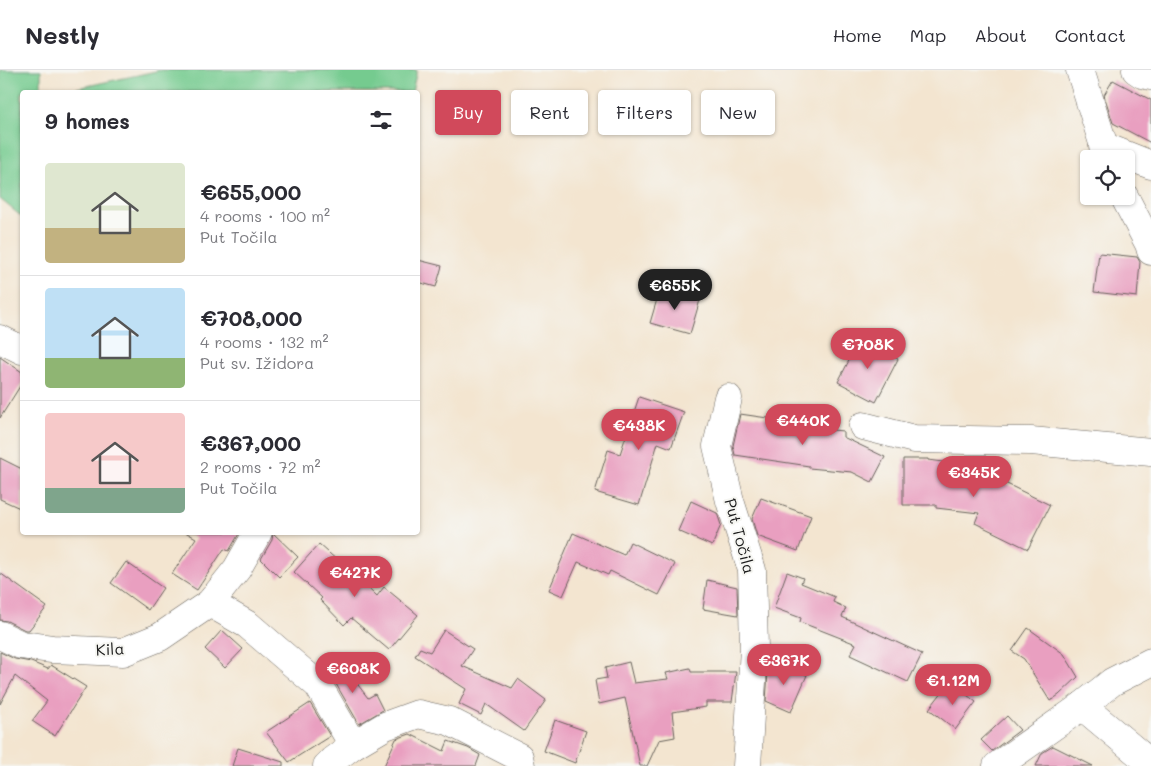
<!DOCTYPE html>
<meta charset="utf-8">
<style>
body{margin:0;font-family:Mali,sans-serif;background:#f2f2f3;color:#2b2b33;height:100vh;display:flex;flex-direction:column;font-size:19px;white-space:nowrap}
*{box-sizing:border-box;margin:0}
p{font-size:16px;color:#7c7c81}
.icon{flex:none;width:28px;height:28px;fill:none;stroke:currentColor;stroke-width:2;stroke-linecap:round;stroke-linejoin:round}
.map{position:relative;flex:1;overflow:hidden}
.side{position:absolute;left:20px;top:20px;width:400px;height:445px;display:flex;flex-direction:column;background:#fff;border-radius:5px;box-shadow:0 1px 4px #0004}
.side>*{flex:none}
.top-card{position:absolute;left:435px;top:20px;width:475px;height:45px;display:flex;gap:10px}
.fabs{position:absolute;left:1080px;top:80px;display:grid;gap:10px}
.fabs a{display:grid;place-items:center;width:55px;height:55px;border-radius:5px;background:#fff;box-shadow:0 1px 4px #0004;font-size:25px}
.price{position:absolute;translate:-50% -42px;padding:0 11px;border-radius:18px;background:#d1495b;color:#fff;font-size:16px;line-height:32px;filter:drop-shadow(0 1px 2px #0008)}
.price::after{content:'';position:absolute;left:50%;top:30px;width:15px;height:11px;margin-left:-8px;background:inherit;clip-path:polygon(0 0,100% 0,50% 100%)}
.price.active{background:#222;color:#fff}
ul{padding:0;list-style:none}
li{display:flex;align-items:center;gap:15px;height:125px;padding:0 25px}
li+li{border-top:1px solid #e1e1e2}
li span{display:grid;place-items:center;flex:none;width:140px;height:100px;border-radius:5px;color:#555}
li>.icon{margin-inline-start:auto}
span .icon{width:60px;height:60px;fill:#fffc;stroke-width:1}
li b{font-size:21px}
h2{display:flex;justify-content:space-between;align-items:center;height:60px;padding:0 25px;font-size:21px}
.chip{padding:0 18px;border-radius:5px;background:#fff;box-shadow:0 1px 4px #0004;font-size:18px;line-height:45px}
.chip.active{background:#d1495b;color:#fff}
header{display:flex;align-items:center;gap:30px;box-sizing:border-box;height:70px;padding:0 25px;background:#fff;border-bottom:1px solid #e1e1e2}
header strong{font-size:24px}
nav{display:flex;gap:28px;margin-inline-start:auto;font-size:18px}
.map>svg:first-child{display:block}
.green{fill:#75cb8f;stroke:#487456}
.building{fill:#e99fc0}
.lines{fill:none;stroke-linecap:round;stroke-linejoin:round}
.minor-casing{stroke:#67625b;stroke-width:29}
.minor{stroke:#fff;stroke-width:28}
.labels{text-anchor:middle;stroke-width:4;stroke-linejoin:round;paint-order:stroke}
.street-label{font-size:16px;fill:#1c1c1c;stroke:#f6f6f2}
</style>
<header>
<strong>Nestly</strong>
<nav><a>Home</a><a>Map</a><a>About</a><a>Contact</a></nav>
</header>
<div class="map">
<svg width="1151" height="696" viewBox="0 0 1151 696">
<rect width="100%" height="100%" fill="#f6f6f2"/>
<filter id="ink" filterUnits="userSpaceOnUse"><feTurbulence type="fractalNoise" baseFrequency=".02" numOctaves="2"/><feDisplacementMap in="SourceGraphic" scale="10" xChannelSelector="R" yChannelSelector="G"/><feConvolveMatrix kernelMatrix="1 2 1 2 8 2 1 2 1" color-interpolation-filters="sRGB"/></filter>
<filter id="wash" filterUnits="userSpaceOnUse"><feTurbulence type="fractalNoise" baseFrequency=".0096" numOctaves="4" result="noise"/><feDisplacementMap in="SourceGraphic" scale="20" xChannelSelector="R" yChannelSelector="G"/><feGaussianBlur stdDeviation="1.12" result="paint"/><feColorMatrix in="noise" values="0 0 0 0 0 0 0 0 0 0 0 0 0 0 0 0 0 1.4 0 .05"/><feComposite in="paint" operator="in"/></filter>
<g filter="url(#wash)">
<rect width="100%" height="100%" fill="#f3e5d0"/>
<g class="green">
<path d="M 0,0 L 41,0 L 41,22 L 22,22 L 22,147 L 0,129 Z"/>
<path d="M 161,0 L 417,0 L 412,22 L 59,22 Z"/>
</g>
<g id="blocks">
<g class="building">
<path d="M 1113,10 L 1151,30 L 1151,73 L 1113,53 L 1104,25 Z"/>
<path d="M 1099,183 L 1137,187 L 1140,192 L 1137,227 L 1094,222 Z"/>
<path d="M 418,190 L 442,196 L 436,217 L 418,212 Z"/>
<path d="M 660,219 L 700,230 L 690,264 L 650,253 Z"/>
<path d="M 860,269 L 898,289 L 876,332 L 838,312 Z"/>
<path d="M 0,287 L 22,302 L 22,313 L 0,348 Z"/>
<path d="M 639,327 L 684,342 L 671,378 L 658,373 L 639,435 L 595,422 L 608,380 L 620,384 Z"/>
<path d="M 740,344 L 802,353 L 802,357 L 843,361 L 843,367 L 885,387 L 872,412 L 852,402 L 809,398 L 809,396 L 735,385 L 733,376 Z"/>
<path d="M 0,388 L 22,399 L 22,439 L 0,429 Z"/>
<path d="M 903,389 L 928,389 L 928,390 L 968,395 L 1050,435 L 1028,479 L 975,453 L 979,443 L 936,438 L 936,435 L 903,435 Z"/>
<path d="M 761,428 L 811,446 L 798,481 L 757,466 L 752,449 Z"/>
<path d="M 691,431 L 717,443 L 721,455 L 712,476 L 678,461 Z"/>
<path d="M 185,462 L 240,462 L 229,481 L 224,479 L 197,520 L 172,504 L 196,468 Z"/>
<path d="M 273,463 L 298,487 L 279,507 L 261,489 L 272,470 Z"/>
<path d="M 573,463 L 624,485 L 630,472 L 675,494 L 659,525 L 610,501 L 608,505 L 578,492 L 563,526 L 549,520 Z"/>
<path d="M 319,474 L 349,501 L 350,500 L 377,526 L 384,517 L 418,545 L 389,580 L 351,548 L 344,555 L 320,530 L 322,528 L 294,502 Z"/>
<path d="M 126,492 L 163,518 L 148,540 L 111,513 Z"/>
<path d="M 787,502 L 803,508 L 801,513 L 835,527 L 833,532 L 846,538 L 842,547 L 922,584 L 908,612 L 850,585 L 856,574 L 800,552 L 801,548 L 774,538 Z"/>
<path d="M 0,503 L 47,537 L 29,560 L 25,560 L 7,551 L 0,550 Z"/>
<path d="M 707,510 L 737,517 L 738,545 L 703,539 Z"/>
<path d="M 1028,558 L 1064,584 L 1078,607 L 1059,625 L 1050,631 L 1024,589 L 1012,581 Z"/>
<path d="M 222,560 L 243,579 L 225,598 L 205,579 Z"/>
<path d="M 444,560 L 473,579 L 462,596 L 512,618 L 518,609 L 546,630 L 524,661 L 486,634 L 481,645 L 459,634 L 466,619 L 415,586 L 420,578 L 430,582 Z"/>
<path d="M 0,582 L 15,589 L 31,592 L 48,599 L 51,595 L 86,617 L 55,666 L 32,651 L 47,631 L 15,606 L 0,634 Z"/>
<path d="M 326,589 L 355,611 L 368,628 L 375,624 L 383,640 L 359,654 L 332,607 L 320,596 Z"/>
<path d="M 773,591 L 807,605 L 791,642 L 766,631 L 768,602 Z"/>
<path d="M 629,592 L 634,613 L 668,609 L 666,603 L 690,598 L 691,602 L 736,602 L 732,632 L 706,632 L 706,637 L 672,642 L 675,667 L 659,670 L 647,696 L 640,696 L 625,628 L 599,634 L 595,610 L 607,608 L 605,598 Z"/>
<path d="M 950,612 L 976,632 L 955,660 L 955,659 L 929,639 Z"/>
<path d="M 310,633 L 330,666 L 289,692 L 266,662 Z"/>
<path d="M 1007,646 L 1020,660 L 992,681 L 981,670 Z"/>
<path d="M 555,650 L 586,661 L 575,693 L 544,681 Z"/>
<path d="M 410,664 L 444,681 L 448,671 L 468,678 L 480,685 L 476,696 L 384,696 L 396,669 Z"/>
<path d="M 1053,676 L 1093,696 L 1036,696 L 1042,683 Z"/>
<path d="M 238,678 L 283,692 L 283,696 L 232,696 Z"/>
</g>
</g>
</g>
<g filter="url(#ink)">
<use href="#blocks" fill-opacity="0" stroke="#67625b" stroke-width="1"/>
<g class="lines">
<g class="minor-casing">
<g id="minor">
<path d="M 1080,0 L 1108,89"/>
<path d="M 1136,0 L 1142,4 L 1151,6"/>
<path d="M 1103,76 L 1151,95"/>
<path d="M 1124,126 L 1149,174 L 1151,181"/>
<path d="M 0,269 L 22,280"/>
<path d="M 728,328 L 717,376 L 730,431 L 752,500 L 754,578 L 747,696"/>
<path d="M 863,356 L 914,369 L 1031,371 L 1151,382"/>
<path d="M 210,533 L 248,555 L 318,615 L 353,675"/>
<path d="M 0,565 L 21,575 L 52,579 L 123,582 L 160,567 L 210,533 L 237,499 L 258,462"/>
<path d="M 1082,636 L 1138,683 L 1151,693"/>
<path d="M 327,696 L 333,690 L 353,675 L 385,656 L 418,644 L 449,651 L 519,687 L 521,696"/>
<path d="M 997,696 L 1082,636 L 1112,612 L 1151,592"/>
</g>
</g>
<use href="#minor" class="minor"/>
</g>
</g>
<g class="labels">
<g class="street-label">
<text transform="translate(740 466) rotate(75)" y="6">Put Točila</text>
<text transform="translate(110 579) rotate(-3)" y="6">Kila</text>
</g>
</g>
</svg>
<div class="fabs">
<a><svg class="icon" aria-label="locate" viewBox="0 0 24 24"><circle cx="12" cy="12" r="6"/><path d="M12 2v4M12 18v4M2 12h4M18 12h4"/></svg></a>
</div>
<b class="price active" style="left:675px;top:241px">€655K</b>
<b class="price" style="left:868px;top:300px">€708K</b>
<b class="price" style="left:803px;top:376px">€440K</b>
<b class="price" style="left:639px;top:381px">€438K</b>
<b class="price" style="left:974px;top:428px">€345K</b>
<b class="price" style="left:355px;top:528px">€427K</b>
<b class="price" style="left:784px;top:616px">€367K</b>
<b class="price" style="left:353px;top:624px">€608K</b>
<b class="price" style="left:953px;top:636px">€1.12M</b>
<div class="top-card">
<a class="chip active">Buy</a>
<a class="chip">Rent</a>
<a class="chip">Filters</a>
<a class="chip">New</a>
</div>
<section class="side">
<h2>9 homes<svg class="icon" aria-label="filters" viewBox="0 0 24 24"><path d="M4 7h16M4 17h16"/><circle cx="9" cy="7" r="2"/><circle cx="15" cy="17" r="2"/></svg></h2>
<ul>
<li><span style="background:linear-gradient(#dfe7d0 65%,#c2b280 0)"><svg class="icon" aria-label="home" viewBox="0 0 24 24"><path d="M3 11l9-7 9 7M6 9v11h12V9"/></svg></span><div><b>€655,000</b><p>4 rooms · 100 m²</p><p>Put Točila</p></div></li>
<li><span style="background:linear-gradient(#bfe0f5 70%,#8fb573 0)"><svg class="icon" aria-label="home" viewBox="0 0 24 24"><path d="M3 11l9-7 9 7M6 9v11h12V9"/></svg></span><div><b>€708,000</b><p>4 rooms · 132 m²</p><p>Put sv. Ižidora</p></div></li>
<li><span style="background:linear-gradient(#f6c9c9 75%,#7fa58c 0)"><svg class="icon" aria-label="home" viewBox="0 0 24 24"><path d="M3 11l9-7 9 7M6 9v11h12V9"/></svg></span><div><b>€367,000</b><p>2 rooms · 72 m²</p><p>Put Točila</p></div></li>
</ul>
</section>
</div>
